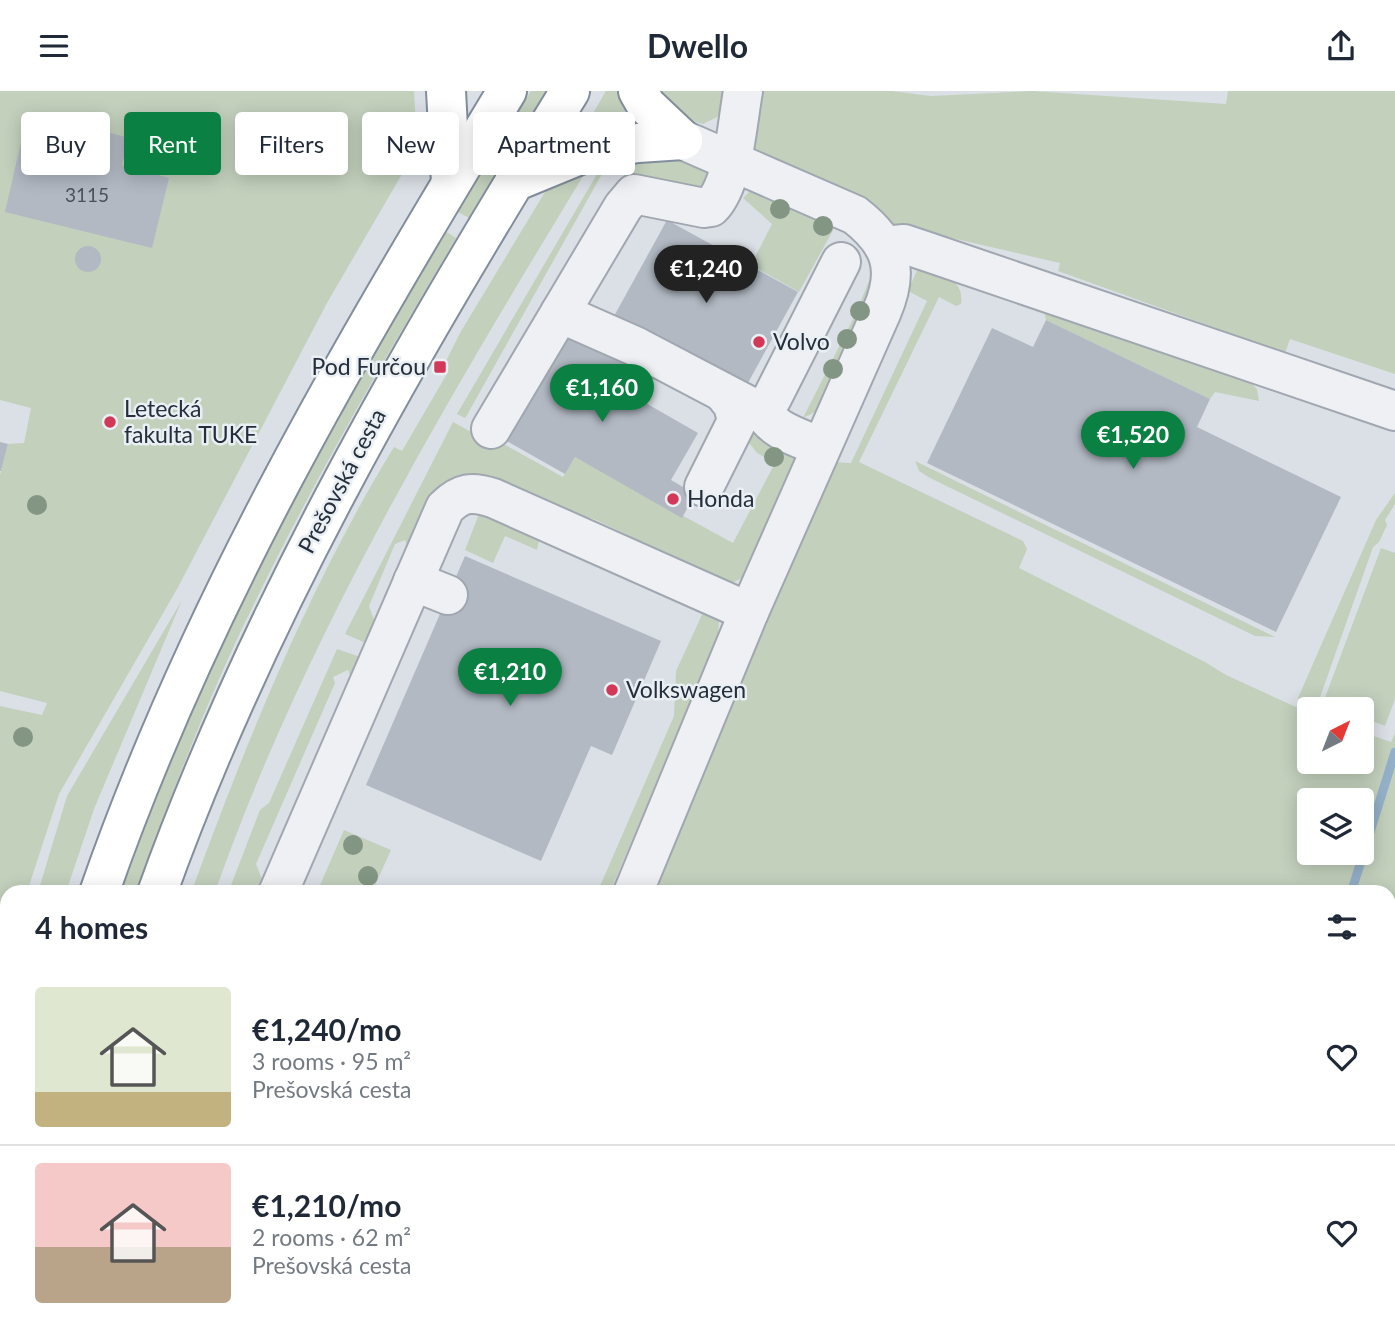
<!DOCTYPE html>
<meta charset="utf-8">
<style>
body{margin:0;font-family:Lato,sans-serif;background:#f2f2f3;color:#1f2937;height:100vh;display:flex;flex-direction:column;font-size:26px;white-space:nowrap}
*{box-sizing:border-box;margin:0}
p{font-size:23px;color:#747a83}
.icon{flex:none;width:38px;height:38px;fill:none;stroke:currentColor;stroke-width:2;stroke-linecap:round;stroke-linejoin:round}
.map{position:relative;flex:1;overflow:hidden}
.sheet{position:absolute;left:0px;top:794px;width:1396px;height:450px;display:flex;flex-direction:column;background:#fff;border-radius:21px 21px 0 0;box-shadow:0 4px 18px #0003}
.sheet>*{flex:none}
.guide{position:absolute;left:21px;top:21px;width:700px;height:63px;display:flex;gap:14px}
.needle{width:46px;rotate:42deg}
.tools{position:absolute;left:1297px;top:606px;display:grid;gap:14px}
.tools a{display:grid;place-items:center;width:77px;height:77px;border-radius:7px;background:#fff;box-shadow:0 4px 18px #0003;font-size:35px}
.price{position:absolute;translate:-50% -60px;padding:0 16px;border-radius:24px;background:#0b8043;color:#fff;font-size:23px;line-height:46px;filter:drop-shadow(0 2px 4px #0008)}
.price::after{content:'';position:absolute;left:50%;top:42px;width:21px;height:16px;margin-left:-10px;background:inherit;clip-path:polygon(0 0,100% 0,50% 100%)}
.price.active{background:#222;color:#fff}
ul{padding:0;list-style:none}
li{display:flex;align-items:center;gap:21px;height:175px;padding:0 35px}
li+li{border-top:2px solid #e0e1e3}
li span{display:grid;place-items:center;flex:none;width:196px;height:140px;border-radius:7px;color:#555}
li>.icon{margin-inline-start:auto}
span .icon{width:84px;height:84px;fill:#fffc;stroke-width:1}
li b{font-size:30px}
h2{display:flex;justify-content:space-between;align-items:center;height:84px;padding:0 35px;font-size:30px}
.tag{padding:0 24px;border-radius:7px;background:#fff;box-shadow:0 4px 18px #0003;font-size:24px;line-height:63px}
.tag.active{background:#0b8043;color:#fff}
header{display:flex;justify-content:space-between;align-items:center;height:91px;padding:0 35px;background:#fff;font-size:32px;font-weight:700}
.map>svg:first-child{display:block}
.green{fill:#c2d0bc;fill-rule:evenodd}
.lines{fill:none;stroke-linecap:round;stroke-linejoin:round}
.stream{stroke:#94b0c8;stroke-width:9}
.building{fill:#b2b9c3}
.minor-casing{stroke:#a1a7b0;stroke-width:42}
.highway-casing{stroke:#828e9d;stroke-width:42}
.minor{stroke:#eef0f4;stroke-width:38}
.highway{stroke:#fff;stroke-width:38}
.tree{fill:#839683}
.poi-dot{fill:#d23958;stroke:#eaeff4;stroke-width:2.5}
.labels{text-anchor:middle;stroke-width:5;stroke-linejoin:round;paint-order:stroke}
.number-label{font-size:19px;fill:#48525e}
.poi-label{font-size:23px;fill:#252f3c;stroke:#eaeff4;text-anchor:start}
.street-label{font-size:23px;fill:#252f3c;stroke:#eaeff4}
</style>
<header><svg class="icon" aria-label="menu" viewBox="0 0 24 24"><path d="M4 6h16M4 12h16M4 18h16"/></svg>Dwello<svg class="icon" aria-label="share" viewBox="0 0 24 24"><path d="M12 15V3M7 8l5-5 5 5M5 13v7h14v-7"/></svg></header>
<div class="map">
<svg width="1395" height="1244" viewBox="0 0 1395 1244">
<rect width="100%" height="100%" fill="#dbe0e6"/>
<g class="green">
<path d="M 0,0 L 414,0 L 417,49 L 409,71 L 327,212 L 177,498 L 59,703 L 27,801 L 7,802 L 7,865 L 0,887 L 0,615 L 42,624 L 47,612 L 0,600 L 0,384 L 8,353 L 24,352 L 31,317 L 0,309 Z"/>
<path d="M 531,0 L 546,0 L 469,127 L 458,121 Z"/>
<path d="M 606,0 L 625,0 L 630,11 L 613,42 L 573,57 Z"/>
<path d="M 655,0 L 730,0 L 721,24 L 703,33 L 686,28 Z"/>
<path d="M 757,0 L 891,0 L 931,5 L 1032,0 L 1226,13 L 1228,0 L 1395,0 L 1395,283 L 1290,248 L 1285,262 L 1058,180 L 1060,172 L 934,143 L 894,139 L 749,66 Z"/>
<path d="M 663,67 L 689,71 L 705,79 L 708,88 L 705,93 C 688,108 625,83 607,74 L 467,324 L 465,327 L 457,323 L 604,71 Z"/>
<path d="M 591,72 C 449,306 306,543 215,801 L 191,802 C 247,649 309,495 394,356 L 402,360 L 448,281 L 442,278 L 460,242 L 548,96 Z"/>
<path d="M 750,100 L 843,134 C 863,145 878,162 877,186 L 819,319 L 803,327 L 857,220 L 874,177 L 860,150 L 837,132 L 799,201 L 751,174 L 772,133 L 743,107 Z"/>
<path d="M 445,140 L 456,147 C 385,267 315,387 254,513 C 208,606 171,704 136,801 L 121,802 C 158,700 198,600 245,502 C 304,378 375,259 445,140 Z"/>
<path d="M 917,179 C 938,184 965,185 961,213 L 956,215 L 939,206 L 859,371 L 1023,450 L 1027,458 L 1019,477 L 1205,571 L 1226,584 L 1309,622 L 1309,670 L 1362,670 L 1362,641 L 1391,651 L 1395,642 L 1395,1244 L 289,1244 L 290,1237 L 1390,1237 L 1390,802 L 647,801 L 830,371 L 851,372 L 927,210 L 908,200 ZM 1309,709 L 1362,709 L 1362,761 L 1309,761 Z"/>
<path d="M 1044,219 L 1247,288 L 1257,298 L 1259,310 L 1215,301 L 1210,308 L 1046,229 Z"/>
<path d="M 453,331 L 497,355 L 500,351 L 563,386 L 575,366 L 733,452 L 775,372 L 757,362 L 747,349 L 752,334 L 793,358 L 798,374 L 746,485 L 730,493 L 652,462 L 630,445 L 596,429 L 484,394 L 413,468 L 405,449 L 395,453 L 369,515 L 380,545 L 375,556 L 345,543 Z"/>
<path d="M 915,370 L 1275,546 L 1255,545 L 930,387 L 919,380 Z"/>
<path d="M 1395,402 L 1395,413 L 1385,429 L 1387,434 L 1379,451 L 1373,456 L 1319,609 L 1309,614 L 1298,607 L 1376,429 Z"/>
<path d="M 479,423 L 539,449 L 537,459 L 505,445 L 493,472 L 465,459 Z"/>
<path d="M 1381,457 L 1395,462 L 1395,608 L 1385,635 L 1362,626 L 1362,618 L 1340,618 L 1323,612 Z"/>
<path d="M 182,509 L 94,718 L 66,801 L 38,801 L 67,705 Z"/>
<path d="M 706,515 L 719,527 L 718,546 L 610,801 L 597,802 L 674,625 L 676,580 Z"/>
<path d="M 337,558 L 369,569 L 356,600 L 348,579 L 333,586 L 335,592 L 256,773 L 267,801 L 228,802 L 260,719 L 269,712 Z"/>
<path d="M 344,739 L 391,759 L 372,801 L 317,801 Z"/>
<path d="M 7,902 L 7,997 L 0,1024 L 0,925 Z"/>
</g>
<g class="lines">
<g class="stream">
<path d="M 1351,802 L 1395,661"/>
<path d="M 1390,907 L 1395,916"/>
</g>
</g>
<g class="building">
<path d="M 107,41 L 129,47 L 122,74 L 169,87 L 152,157 L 5,121 L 21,51 L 100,69 Z"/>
<path d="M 667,129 L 798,201 L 744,299 L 613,227 Z"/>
<circle cx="88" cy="168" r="13"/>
<path d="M 1046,229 L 1210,308 L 1197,336 L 1341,406 L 1276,541 L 927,372 L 992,237 L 1033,256 Z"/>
<path d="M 565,238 L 632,266 L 616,295 L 698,342 L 671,389 L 695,403 L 682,427 L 575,366 L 565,383 L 503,348 Z"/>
<path d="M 0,351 L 8,353 L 1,380 L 0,380 Z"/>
<path d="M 465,465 L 661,550 L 612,664 L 591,655 L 541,770 L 366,694 Z"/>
<path d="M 145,1237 L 154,1237 L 182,1244 L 144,1244 Z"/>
</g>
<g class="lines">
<g class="minor-casing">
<g id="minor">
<path d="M 743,0 C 737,33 734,93 711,116 L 704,117 L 634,103 L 623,116 L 560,222 L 637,256 L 755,318 L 762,318 L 772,307 L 841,171"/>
<path d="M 884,155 L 904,153 L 928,161 L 1395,320"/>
<path d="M 762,318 C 771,340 801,347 821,356"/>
<path d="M 491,338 L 560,222"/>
<path d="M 704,396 L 737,330 L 733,314 L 725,304"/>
<path d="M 413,490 L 448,504"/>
<path d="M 278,802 L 445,417 C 461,401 472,400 493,407 L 749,521"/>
<path d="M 633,802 L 749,521 L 882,220 C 900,178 891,152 855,124 L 683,49"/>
<path d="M 128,1244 L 128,1237"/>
<path d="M 264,1244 L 264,1237"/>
</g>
</g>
<g class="highway-casing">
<g id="highway">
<path d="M 446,0 L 451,92"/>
<path d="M 638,0 L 646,14 L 683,49"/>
<path d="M 514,91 L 592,59 L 638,52 L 683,49"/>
<path d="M 99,802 C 200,512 349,261 507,0"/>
<path d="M 157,802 C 260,515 411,259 570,0"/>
<path d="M 0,1155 L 7,1125"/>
<path d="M 36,1244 L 38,1237"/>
</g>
</g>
<use href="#minor" class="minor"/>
<use href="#highway" class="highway"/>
</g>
<g class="tree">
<circle cx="780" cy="118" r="10"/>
<circle cx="823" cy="135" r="10"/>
<circle cx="860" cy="220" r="10"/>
<circle cx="847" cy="248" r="10"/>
<circle cx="833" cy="278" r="10"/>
<circle cx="774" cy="366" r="10"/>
<circle cx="37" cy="414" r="10"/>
<circle cx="23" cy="646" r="10"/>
<circle cx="353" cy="754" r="10"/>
<circle cx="368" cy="785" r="10"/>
</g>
<g class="poi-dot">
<circle cx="759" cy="251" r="7"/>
<rect x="433" y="269" width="14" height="14" rx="3.5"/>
<circle cx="110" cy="331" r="7"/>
<circle cx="673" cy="408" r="7"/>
<circle cx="612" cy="599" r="7"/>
</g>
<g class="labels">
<g class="number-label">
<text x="87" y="111">3115</text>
</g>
<g class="poi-label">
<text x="773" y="259">Volvo</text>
<text x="426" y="284" text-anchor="end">Pod Furčou</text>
<text x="124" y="326">Letecká<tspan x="124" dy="26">fakulta TUKE</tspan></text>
<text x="687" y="416">Honda</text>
<text x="626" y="607">Volkswagen</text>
</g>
<g class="street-label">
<text transform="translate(342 390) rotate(-62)" y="8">Prešovská cesta</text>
</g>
</g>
</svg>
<div class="tools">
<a><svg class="needle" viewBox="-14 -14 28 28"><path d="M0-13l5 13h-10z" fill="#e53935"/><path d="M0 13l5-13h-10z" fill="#747a83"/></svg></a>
<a><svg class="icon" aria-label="layers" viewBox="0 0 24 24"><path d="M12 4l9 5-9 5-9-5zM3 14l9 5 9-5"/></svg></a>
</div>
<b class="price active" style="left:706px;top:214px">€1,240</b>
<b class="price" style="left:602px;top:333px">€1,160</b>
<b class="price" style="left:1133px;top:380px">€1,520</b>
<b class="price" style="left:510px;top:617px">€1,210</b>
<div class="guide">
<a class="tag">Buy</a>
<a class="tag active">Rent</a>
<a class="tag">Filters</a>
<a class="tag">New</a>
<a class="tag">Apartment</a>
</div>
<section class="sheet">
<h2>4 homes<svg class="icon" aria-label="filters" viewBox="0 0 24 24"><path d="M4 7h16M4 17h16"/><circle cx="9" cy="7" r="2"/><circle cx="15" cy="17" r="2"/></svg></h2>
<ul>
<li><span style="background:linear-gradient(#dfe7d0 75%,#c2b280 0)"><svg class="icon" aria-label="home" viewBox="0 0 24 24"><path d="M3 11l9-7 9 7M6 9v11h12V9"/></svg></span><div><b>€1,240/mo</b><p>3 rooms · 95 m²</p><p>Prešovská cesta</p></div><svg class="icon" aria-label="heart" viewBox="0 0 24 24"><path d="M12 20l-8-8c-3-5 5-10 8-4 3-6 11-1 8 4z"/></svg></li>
<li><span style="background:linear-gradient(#f6c9c9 60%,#b9a48a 0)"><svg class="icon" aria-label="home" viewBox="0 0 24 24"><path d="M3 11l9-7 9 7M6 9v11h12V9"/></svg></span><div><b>€1,210/mo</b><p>2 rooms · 62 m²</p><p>Prešovská cesta</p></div><svg class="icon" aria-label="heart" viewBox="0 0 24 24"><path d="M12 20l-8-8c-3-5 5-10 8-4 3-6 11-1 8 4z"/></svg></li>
</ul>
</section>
</div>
